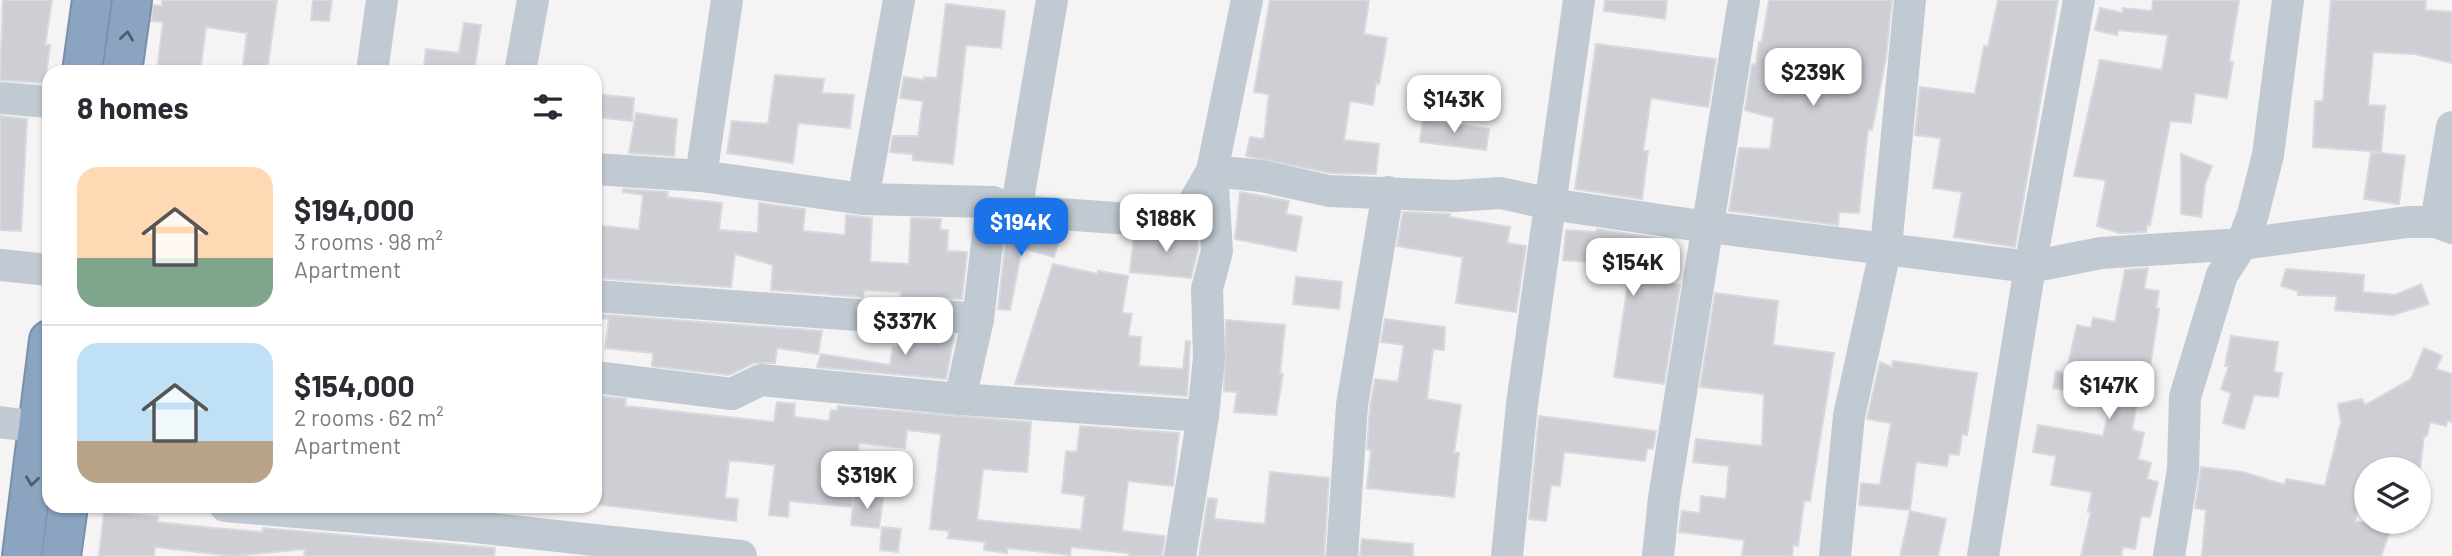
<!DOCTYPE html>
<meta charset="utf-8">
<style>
body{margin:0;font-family:Barlow,sans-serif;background:#f7f7f7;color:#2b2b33;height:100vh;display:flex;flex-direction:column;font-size:26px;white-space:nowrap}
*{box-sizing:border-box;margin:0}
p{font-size:23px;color:#7c7c81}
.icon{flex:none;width:38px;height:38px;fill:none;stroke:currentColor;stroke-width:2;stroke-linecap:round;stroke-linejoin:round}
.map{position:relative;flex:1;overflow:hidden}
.side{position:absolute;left:42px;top:65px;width:560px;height:448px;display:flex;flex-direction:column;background:#fff;border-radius:21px;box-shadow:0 2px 5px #0004}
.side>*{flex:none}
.controls{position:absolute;left:2354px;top:457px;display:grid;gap:14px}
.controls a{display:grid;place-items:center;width:77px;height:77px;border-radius:50%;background:#fff;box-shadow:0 2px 5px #0004;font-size:35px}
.price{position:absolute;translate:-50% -60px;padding:0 16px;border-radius:14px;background:#fff;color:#222;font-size:23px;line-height:46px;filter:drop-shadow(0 2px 4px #0008)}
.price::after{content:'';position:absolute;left:50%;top:42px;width:21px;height:16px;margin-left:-10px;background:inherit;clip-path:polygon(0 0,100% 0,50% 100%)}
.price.current{background:#1a73e8;color:#fff}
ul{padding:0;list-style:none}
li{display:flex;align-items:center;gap:21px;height:175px;padding:0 35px}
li+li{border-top:2px solid #e1e1e2}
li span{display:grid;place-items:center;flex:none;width:196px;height:140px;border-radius:21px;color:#555}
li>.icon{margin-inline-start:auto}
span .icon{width:84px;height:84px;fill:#fffc;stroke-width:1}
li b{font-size:30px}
h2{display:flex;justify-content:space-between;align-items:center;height:84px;padding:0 35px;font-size:30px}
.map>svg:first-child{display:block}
.building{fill:#cdcfd5;stroke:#d7d9de;stroke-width:2}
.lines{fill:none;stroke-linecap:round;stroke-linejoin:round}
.highway-casing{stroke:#7690ad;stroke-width:42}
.minor{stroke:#c1cad2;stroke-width:32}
.highway{stroke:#8ba5c1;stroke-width:38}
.oneway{stroke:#505e6b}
</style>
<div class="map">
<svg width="2452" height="556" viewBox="0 0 2452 556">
<rect width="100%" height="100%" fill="#f5f3f3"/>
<g class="building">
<path d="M 3,0 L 52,0 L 45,45 L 50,45 L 45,83 L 0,80 Z"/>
<path d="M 162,0 L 277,0 L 267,72 L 242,72 L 247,33 L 206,27 L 200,72 L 157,72 L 163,22 L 151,21 L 153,5 L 162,6 Z"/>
<path d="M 313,0 L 332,0 L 329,21 L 311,20 Z"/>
<path d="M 1270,0 L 1369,0 L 1364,34 L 1387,38 L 1379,84 L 1376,83 L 1373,105 L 1350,101 L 1344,140 L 1379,144 L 1376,174 L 1331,173 L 1246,156 L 1250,137 L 1264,139 L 1269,94 L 1254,92 Z"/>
<path d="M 1605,0 L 1667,0 L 1665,19 L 1604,11 Z"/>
<path d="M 1769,0 L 1892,0 L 1886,57 L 1872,130 L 1868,129 L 1859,213 L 1839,212 L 1838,225 L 1729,211 L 1739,148 L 1770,149 L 1774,118 L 1745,110 L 1752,64 L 1756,65 L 1759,42 L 1762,42 Z"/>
<path d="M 1998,0 L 2058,0 L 2015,247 L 1954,237 L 1962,192 L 1933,188 L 1941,138 L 1915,135 L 1920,87 L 1975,94 L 1984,46 L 1988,47 Z"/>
<path d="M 2153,0 L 2239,0 L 2229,62 L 2233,62 L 2227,98 L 2195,93 L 2191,123 L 2170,121 L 2150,225 L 2147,225 L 2146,232 L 2120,233 L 2097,226 L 2106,180 L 2074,176 L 2100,60 L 2162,70 L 2168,35 L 2118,30 L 2117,35 L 2095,30 L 2100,8 L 2123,13 L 2123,8 L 2152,11 Z"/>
<path d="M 2331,0 L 2426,0 L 2425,10 L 2452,12 L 2452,63 L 2415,54 L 2373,52 L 2368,105 L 2385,106 L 2381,152 L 2313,147 L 2315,101 L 2323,101 Z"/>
<path d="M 946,4 L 1005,11 L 1001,48 L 966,45 L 953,164 L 913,160 L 913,154 L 890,152 L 893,136 L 918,136 L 923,101 L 900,98 L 904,77 L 924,80 L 924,77 L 937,78 Z"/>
<path d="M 464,23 L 481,25 L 474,72 L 423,72 L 426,49 L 459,53 Z"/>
<path d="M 1596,44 L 1716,59 L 1708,107 L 1651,98 L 1643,151 L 1648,151 L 1642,199 L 1575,189 Z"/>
<path d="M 775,75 L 824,79 L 822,93 L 854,95 L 850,128 L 798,123 L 793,163 L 727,153 L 732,121 L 768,124 Z"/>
<path d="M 595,94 L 634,98 L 632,121 L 595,117 Z"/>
<path d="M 636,113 L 677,119 L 674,156 L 629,153 Z"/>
<path d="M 0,116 L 27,119 L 21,231 L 0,230 Z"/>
<path d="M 1423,120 L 1489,129 L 1486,150 L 1420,142 Z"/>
<path d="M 2371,152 L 2405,156 L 2399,204 L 2364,199 Z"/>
<path d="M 2181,154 L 2212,166 L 2205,184 L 2201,217 L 2181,214 Z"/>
<path d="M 623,189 L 668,192 L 667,197 L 722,203 L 719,230 L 758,233 L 759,203 L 805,209 L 803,231 L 845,235 L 846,215 L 872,218 L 870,262 L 909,264 L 911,218 L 941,219 L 940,230 L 948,230 L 947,251 L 967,252 L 962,299 L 901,297 L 901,292 L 864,290 L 863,297 L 771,290 L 773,265 L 735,254 L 731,287 L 595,278 L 595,225 L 639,230 L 643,195 L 623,192 Z"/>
<path d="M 1240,192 L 1289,201 L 1286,214 L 1302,217 L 1296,251 L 1235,239 Z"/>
<path d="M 1403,212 L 1450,214 L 1449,217 L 1510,227 L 1507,243 L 1526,246 L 1516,312 L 1456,303 L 1463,257 L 1397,246 Z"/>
<path d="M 1197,226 L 1198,250 L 1191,278 L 1130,272 L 1134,238 L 1149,238 Z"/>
<path d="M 1007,227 L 1047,232 L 1046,237 L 1059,241 L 1054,257 L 1022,248 L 1010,310 L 998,309 Z"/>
<path d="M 1597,229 L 1662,239 L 1659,281 L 1680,285 L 1664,384 L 1614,377 L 1629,277 L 1589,274 L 1590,262 L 1563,260 L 1566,230 L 1596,232 Z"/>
<path d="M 1053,264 L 1098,274 L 1098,271 L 1128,276 L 1122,313 L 1132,314 L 1128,336 L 1141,337 L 1139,366 L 1183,369 L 1186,341 L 1190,342 L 1187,396 L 1015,384 Z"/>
<path d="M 2148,268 L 2144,289 L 2159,291 L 2156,308 L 2159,309 L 2149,374 L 2142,373 L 2132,430 L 2144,433 L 2138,459 L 2151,463 L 2147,479 L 2158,482 L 2150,517 L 2141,516 L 2135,549 L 2123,547 L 2121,556 L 2081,556 L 2091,512 L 2088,512 L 2092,492 L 2051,485 L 2056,456 L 2033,452 L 2038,425 L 2103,436 L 2112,399 L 2053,388 L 2056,371 L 2066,374 L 2077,325 L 2091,328 L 2093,318 L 2115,322 L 2125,270 Z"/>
<path d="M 2286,269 L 2364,275 L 2363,292 L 2395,295 L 2421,284 L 2429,304 L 2393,315 L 2335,310 L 2337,296 L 2298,295 L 2298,291 L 2281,286 Z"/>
<path d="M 1296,277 L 1342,282 L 1339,309 L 1293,304 Z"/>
<path d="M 1715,293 L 1778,301 L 1773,345 L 1834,353 L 1810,501 L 1804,501 L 1798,546 L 1793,545 L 1792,556 L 1742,556 L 1744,540 L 1679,532 L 1682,511 L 1700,513 L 1701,496 L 1726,499 L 1729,466 L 1693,462 L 1696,439 L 1762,446 L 1764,394 L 1700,387 Z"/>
<path d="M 595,314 L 822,331 L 818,354 L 777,348 L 775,363 L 754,363 L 729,375 L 652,366 L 653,353 L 605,348 L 609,319 L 595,318 Z"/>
<path d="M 1385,319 L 1445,327 L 1444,350 L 1433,349 L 1427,399 L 1461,405 L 1454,453 L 1459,453 L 1454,497 L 1367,488 L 1371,450 L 1367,449 L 1370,407 L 1375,379 L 1398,382 L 1404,345 L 1381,342 Z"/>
<path d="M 1226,320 L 1285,325 L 1280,374 L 1283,374 L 1276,415 L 1234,412 L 1237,392 L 1224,391 Z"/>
<path d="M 922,332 L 954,335 L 946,379 L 817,367 L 821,354 L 890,365 L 893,347 L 898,348 L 899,334 Z"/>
<path d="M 2231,336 L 2278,342 L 2274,372 L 2282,373 L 2278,397 L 2254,395 L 2244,429 L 2223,423 L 2231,393 L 2221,389 L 2229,366 L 2225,366 Z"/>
<path d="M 2424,348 L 2442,356 L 2436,369 L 2452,374 L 2452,422 L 2447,421 L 2446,426 L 2430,422 L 2427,436 L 2424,436 L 2420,469 L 2366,469 L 2366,486 L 2361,485 L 2355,522 L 2393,522 L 2381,556 L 2202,556 L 2206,510 L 2195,508 L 2201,467 L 2243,472 L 2285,485 L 2286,479 L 2325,486 L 2341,422 L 2338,404 L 2362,399 L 2365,405 L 2411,379 Z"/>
<path d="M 1893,361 L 1977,373 L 1967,435 L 1962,434 L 1959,455 L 1949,454 L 1947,466 L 1916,462 L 1910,510 L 1859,505 L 1861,483 L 1880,485 L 1891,423 L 1867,419 L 1880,362 L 1892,367 Z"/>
<path d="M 600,396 L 626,399 L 625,406 L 774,422 L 777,402 L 795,404 L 794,417 L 829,421 L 831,410 L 837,411 L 838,406 L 1031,422 L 1027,472 L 983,469 L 977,520 L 1081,530 L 1085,496 L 1062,493 L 1066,451 L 1077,452 L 1080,426 L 1179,433 L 1173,486 L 1128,481 L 1122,531 L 1165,536 L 1162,556 L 1129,556 L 1129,553 L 1071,547 L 1070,555 L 1007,548 L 1007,553 L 984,550 L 985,542 L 948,538 L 949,531 L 930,529 L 941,434 L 907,430 L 905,448 L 859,443 L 852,507 L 789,501 L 788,517 L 769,515 L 775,465 L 739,461 L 729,461 L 725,498 L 738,499 L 736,521 L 595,504 L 601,431 L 596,431 Z"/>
<path d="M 1539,416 L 1656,431 L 1653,449 L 1647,448 L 1645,461 L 1564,452 L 1560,486 L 1551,485 L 1546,521 L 1529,519 Z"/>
<path d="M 1270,472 L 1329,478 L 1324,556 L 1199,556 L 1208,498 L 1217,499 L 1214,519 L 1265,524 Z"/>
<path d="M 854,495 L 883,498 L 879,528 L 851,525 Z"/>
<path d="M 1910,511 L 1946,519 L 1938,556 L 1900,556 Z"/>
<path d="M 104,512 L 158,517 L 157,522 L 214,528 L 263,532 L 263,528 L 495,548 L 494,556 L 304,556 L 305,549 L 233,556 L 155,547 L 154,556 L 99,556 Z"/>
<path d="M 882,527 L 901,529 L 898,552 L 880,550 Z"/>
<path d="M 1362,539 L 1413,544 L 1413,556 L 1360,556 Z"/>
</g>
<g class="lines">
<g class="highway-casing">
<g id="highway">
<path d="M 82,72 L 92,0"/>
<path d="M 122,72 L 132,0"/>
<path d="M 22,556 L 49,340"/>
<path d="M 61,556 L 68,506"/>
</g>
</g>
<g class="minor">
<path d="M 372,72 L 382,0"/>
<path d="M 520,72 L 533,0"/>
<path d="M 0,98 L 49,102"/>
<path d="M 595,169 L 701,176 L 863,199 L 992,202 L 1016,211 L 1145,220 L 1190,209 L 1212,171 L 1262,176 L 1329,191 L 1454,196 L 1501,193 L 1550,204 L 1708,227 L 2030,267 L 2101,253 L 2242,244 L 2408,222 L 2436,222 L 2452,228"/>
<path d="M 701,176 L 727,0"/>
<path d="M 863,199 L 899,0"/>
<path d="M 1016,211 L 1052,0"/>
<path d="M 2436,222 L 2452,127"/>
<path d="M 0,265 L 49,270"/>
<path d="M 595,296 L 885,317 L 922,314 L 978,319"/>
<path d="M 595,377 L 732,394 L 761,380 L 960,399 L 1203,416"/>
<path d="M 960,399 L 978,319 L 992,202"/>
<path d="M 0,422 L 38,427"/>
<path d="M 225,506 L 466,526 L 741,556"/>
<path d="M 1180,556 L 1203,416 L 1209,358 L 1207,289 L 1217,251 L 1212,171 L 1247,0"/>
<path d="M 1342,556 L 1352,405 L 1388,192"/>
<path d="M 1507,556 L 1522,404 L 1579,0"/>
<path d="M 1658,556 L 1664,498 L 1744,0"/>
<path d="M 1835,556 L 1849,416 L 1886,247 L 1910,0"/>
<path d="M 1983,556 L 2030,267 L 2079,0"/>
<path d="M 2169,556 L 2183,469 L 2185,397 L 2222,275 L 2242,244 L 2253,214 L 2268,155 L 2288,0"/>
</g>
<use href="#highway" class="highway"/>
</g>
<defs><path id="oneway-chevron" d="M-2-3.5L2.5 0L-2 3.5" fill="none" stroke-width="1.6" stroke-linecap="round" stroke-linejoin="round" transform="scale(1.75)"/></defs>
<g class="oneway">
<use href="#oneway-chevron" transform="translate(127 36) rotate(-82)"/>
<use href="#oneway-chevron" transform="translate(32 481) rotate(97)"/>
</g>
</svg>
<div class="controls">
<a><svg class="icon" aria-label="layers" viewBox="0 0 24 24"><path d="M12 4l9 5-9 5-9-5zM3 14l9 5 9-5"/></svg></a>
</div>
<b class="price" style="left:1813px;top:108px">$239K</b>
<b class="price" style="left:1454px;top:135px">$143K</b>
<b class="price" style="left:1166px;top:254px">$188K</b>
<b class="price current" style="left:1021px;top:258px">$194K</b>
<b class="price" style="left:1633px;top:298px">$154K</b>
<b class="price" style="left:905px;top:357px">$337K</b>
<b class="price" style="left:2109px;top:421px">$147K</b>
<b class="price" style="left:867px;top:511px">$319K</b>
<section class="side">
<h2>8 homes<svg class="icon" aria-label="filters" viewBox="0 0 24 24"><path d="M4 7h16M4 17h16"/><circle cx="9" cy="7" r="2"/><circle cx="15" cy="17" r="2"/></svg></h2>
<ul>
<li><span style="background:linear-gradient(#ffd9b3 65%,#7fa58c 0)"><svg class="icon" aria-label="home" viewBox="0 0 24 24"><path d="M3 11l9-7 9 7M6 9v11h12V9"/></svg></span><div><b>$194,000</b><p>3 rooms · 98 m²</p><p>Apartment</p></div></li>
<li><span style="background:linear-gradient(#bfe0f5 70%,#b9a48a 0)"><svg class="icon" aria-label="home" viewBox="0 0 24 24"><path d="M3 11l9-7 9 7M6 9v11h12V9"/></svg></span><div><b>$154,000</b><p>2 rooms · 62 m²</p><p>Apartment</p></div></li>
</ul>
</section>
</div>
